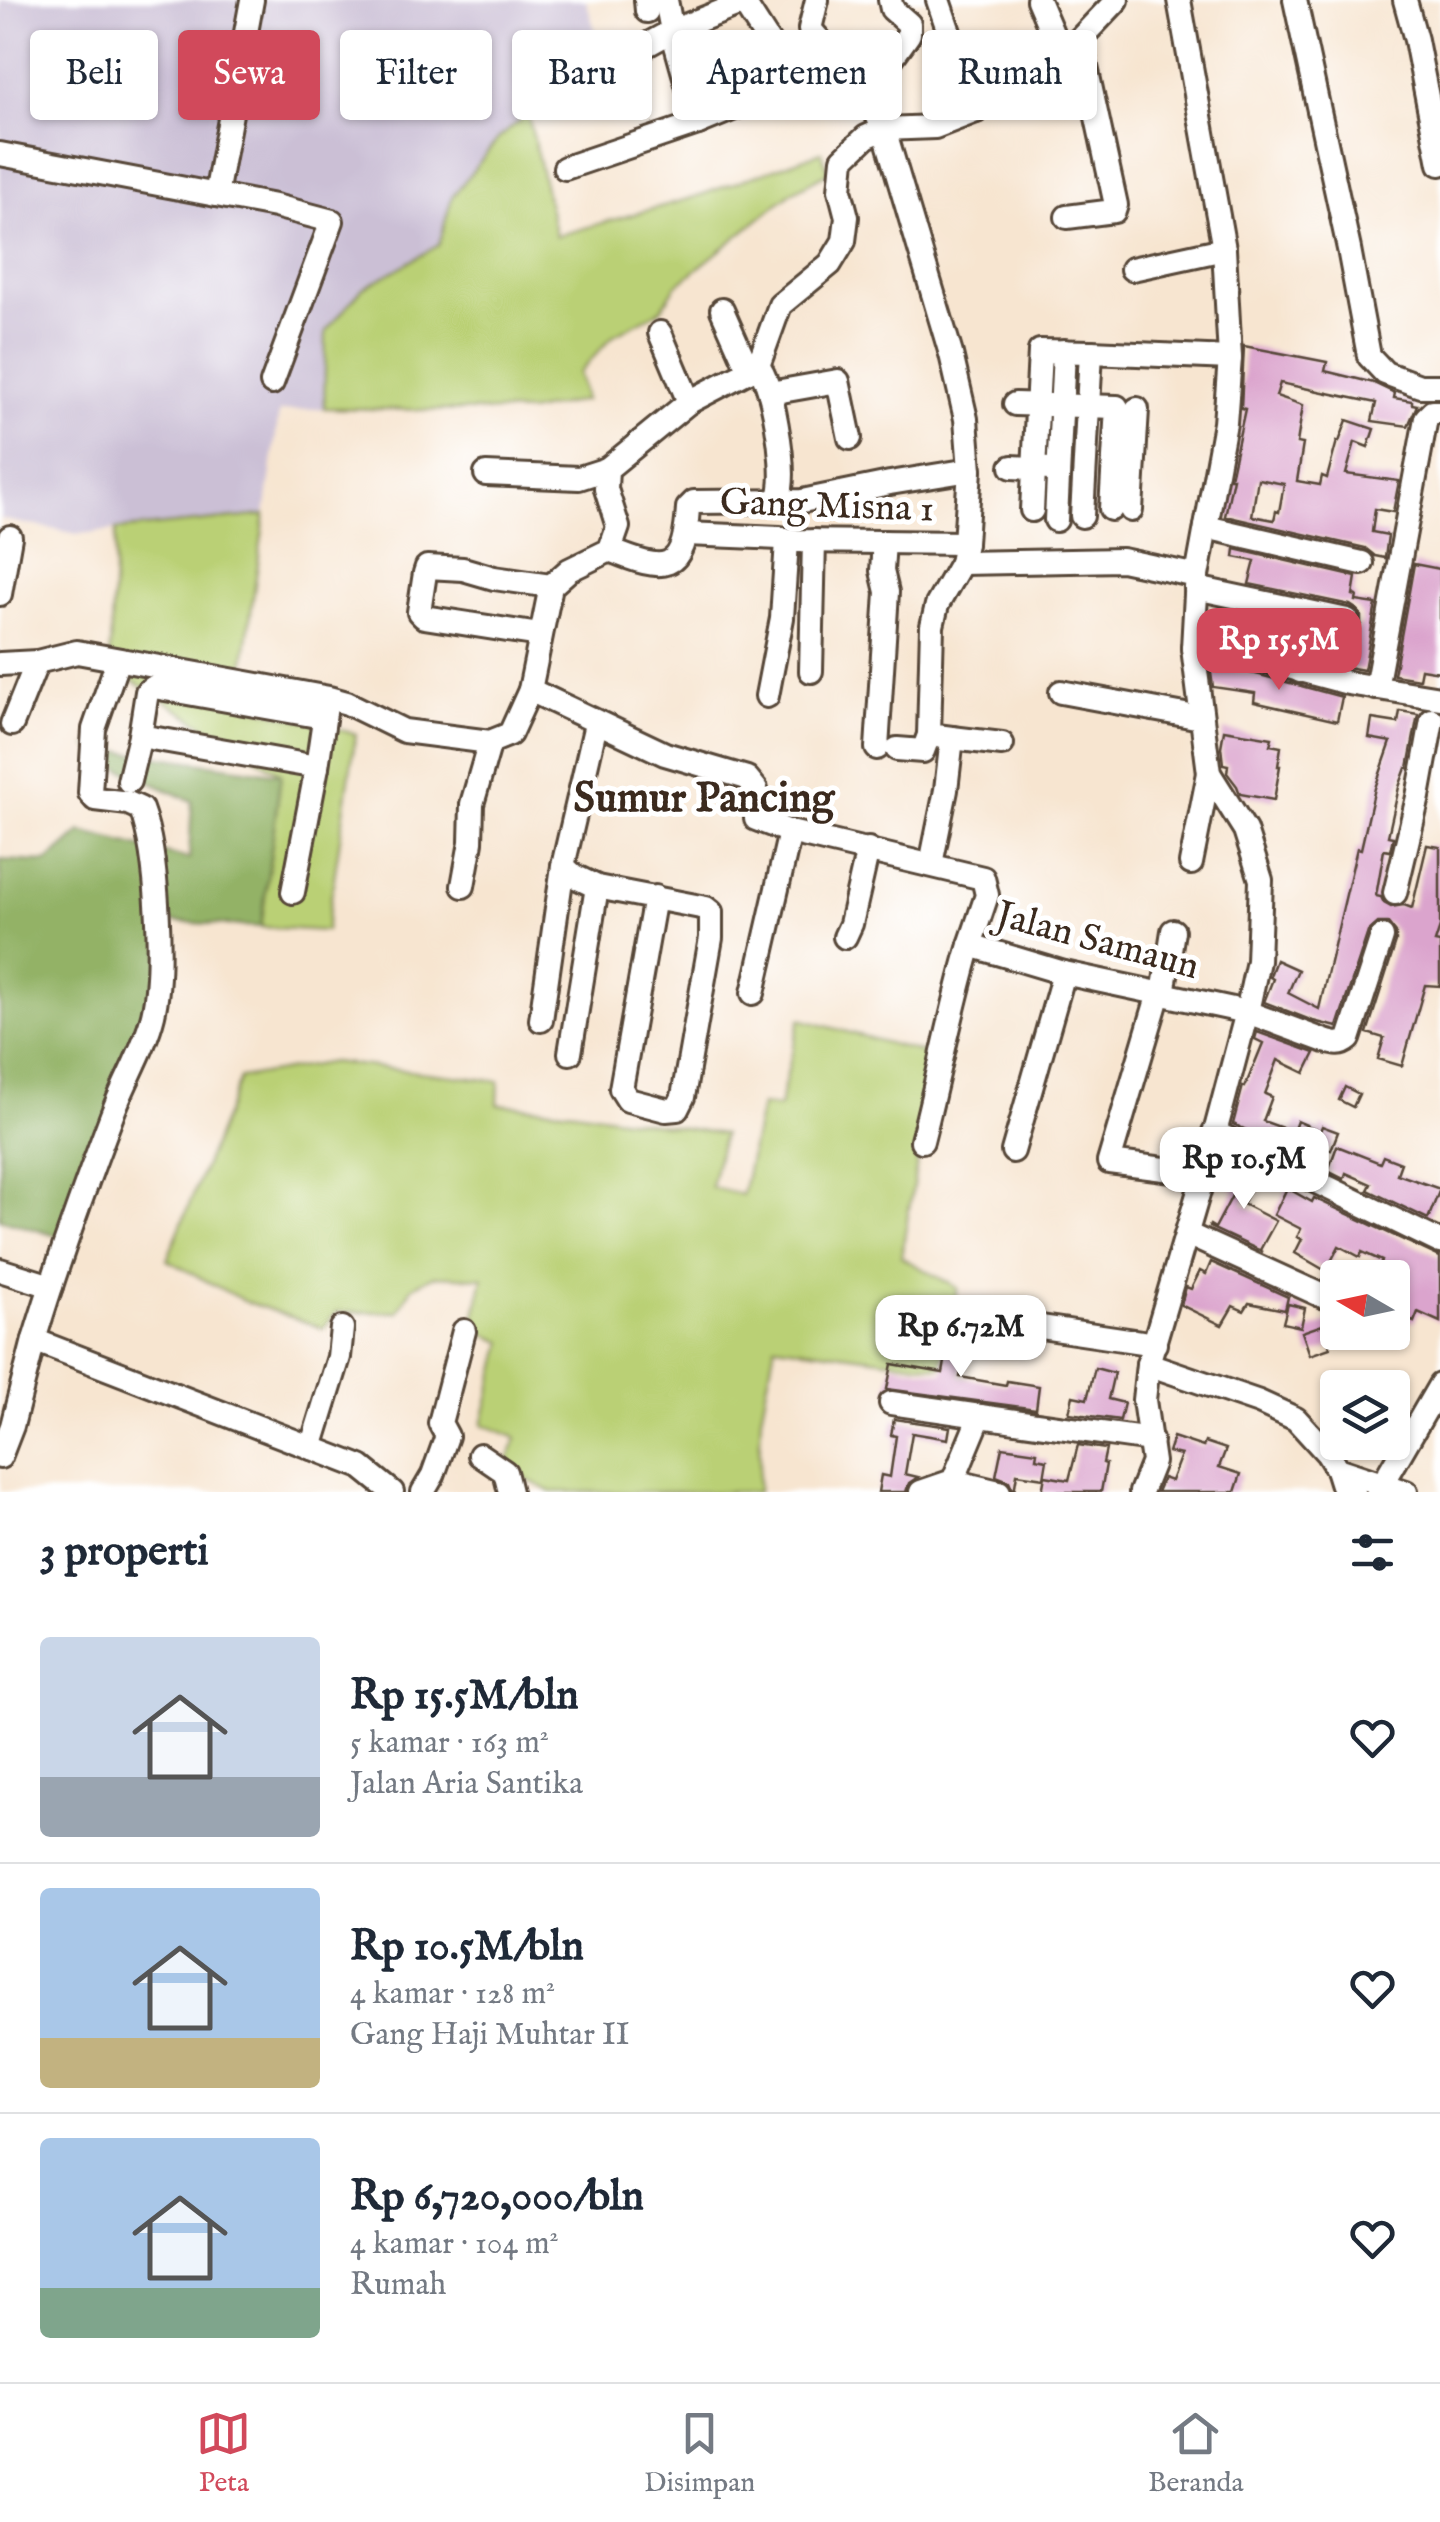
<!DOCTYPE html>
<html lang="id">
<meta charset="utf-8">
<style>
body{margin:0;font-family:"IM FELL English",serif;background:#f6f6f7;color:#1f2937;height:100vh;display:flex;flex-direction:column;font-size:38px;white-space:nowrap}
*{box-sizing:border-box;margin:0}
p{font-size:32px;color:#747a83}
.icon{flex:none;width:55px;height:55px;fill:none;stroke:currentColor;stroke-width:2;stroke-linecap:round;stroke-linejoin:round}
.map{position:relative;height:1492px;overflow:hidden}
.sheet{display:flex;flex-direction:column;background:#fff;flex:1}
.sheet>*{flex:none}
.banner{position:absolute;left:30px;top:30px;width:1380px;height:90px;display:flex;gap:20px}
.needle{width:65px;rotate:279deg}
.buttons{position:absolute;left:1320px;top:1260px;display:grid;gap:20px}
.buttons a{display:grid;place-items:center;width:90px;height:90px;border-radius:10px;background:#fff;box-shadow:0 2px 8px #0004;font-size:50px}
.price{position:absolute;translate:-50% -85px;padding:0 22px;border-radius:20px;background:#fff;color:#222;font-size:32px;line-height:65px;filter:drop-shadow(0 2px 5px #0008)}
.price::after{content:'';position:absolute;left:50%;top:60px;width:30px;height:22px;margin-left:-15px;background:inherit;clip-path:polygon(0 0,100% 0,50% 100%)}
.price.active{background:#d1495b;color:#fff}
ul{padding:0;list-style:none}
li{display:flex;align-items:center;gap:30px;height:250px;padding:0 40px}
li+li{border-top:2px solid #e0e1e3}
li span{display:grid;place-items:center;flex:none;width:280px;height:200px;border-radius:10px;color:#555}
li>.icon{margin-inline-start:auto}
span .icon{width:120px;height:120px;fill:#fffc;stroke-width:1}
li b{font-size:42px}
h2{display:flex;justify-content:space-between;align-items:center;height:120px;padding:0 40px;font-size:42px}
.pill{padding:0 35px;border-radius:10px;background:#fff;box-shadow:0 2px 8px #0004;font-size:35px;line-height:90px}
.pill.active{background:#d1495b;color:#fff}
.tabs{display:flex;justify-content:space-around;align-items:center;height:140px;border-top:2px solid #e0e1e3;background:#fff;font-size:28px;color:#747a83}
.tabs a{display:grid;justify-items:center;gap:5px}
.tabs .active{color:#d1495b}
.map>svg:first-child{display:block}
.industrial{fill:#cbbfd5}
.green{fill:#bad074;stroke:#7a7d49;stroke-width:2.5}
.forest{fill:#93b266;stroke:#676e42;stroke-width:2.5}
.building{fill:#dba4cd;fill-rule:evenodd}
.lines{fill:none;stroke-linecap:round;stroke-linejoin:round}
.minor-casing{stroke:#574639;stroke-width:28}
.minor{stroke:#fff;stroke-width:22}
.labels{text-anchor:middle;stroke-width:10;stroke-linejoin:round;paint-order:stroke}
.street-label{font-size:38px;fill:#3b2a1e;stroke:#fff}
.quarter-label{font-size:42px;font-weight:bold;fill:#3b2a1e;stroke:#fff}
</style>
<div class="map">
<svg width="1440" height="1492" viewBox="0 0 1440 1492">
<rect width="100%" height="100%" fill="#fff"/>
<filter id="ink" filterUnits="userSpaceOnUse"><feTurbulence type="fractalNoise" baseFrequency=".01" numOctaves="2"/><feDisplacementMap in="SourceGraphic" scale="20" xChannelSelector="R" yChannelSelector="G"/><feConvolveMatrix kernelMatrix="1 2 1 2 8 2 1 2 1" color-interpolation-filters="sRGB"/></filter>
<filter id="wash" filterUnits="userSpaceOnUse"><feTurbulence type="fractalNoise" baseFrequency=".0048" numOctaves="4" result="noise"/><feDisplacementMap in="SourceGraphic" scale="40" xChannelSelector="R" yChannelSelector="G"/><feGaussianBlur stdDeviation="2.25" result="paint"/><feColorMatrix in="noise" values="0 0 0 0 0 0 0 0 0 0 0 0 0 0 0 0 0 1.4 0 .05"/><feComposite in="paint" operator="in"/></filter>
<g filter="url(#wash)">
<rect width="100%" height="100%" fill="#f7e5d0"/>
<path class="industrial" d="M 0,0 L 586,0 L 602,53 L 498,139 L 452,197 L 439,245 L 362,289 L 326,331 L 324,408 L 279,412 L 265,515 L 78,534 L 0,519 Z"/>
<g class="green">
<path d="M 528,114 L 556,236 L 695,197 L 821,152 L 829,172 L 792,192 L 676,286 L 660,311 L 614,335 L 579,373 L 585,400 L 529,412 L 324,408 L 326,331 L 362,289 L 439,245 L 452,197 L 498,139 Z"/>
<path d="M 265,515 L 238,703 L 356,734 L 326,931 L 261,927 L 281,774 L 109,666 L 116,530 Z"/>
<path d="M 800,1019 L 935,1056 L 901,1257 L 958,1288 L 941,1367 L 775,1345 L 761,1417 L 758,1492 L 552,1492 L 505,1469 L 517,1438 L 482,1424 L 503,1342 L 472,1329 L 483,1278 L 433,1276 L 412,1287 L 398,1312 L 337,1312 L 323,1328 L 244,1301 L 167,1260 L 240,1078 L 332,1062 L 499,1081 L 498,1104 L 576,1111 L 723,1134 L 711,1187 L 742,1195 L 761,1105 L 779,1107 Z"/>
</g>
<path class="forest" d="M 89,747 L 281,774 L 261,927 L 160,921 L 161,1011 L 60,1237 L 0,1219 L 0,860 L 47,862 L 81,832 L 189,859 L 192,801 L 103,761 Z"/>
<g id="blocks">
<g class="building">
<path d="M 1244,346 L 1327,362 L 1325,371 L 1374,383 L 1395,393 L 1394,398 L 1412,401 L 1412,404 L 1417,405 L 1408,426 L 1372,421 L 1376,403 L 1280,383 L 1276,396 L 1303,405 L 1297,443 L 1303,444 L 1297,481 L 1320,485 L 1322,476 L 1327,478 L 1337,441 L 1339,442 L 1347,420 L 1374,429 L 1368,447 L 1355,442 L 1346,474 L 1399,481 L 1393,512 L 1375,509 L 1372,532 L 1388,535 L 1385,558 L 1375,556 L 1365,548 L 1225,516 L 1233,478 L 1230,478 L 1245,409 L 1241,408 ZM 1258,479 L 1284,484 L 1279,512 L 1276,511 L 1274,520 L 1252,516 Z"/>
<path d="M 1235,549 L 1356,577 L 1353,595 L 1357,596 L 1356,601 L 1376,604 L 1364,670 L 1347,667 L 1348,661 L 1324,656 L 1324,661 L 1318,659 L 1324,630 L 1344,635 L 1353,634 L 1361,624 L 1361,616 L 1358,610 L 1350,605 L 1249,584 L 1255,561 L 1234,557 Z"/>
<path d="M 1414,564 L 1440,569 L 1440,672 L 1421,669 L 1419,679 L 1394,675 Z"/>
<path d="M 1220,608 L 1294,624 L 1289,651 L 1214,636 Z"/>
<path d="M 1210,666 L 1256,674 L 1342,697 L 1337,721 L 1254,702 L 1255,693 L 1213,687 Z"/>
<path d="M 1400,711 L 1418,714 L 1408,768 L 1406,768 L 1399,787 L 1388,836 L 1393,837 L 1390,851 L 1384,850 L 1376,896 L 1381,897 L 1384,903 L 1391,907 L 1404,905 L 1412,908 L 1427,845 L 1440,847 L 1440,927 L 1435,942 L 1440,943 L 1440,986 L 1425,985 L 1402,1066 L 1378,1059 L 1384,1038 L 1367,1033 L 1396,942 L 1396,933 L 1388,923 L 1378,923 L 1368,932 L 1337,1027 L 1313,1021 L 1264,1002 L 1273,979 L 1270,977 L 1271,973 L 1276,960 L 1298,970 L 1288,993 L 1319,1009 L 1357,848 L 1361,849 L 1375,788 L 1391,742 L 1369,738 L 1372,719 L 1398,723 Z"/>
<path d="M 1224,730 L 1272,738 L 1270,745 L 1281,747 L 1278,766 L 1280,766 L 1274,800 L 1240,794 L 1237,786 L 1227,773 L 1228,765 L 1223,764 L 1221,747 Z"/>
<path d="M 1257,1032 L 1315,1053 L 1305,1073 L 1278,1060 L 1265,1094 L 1272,1097 L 1263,1121 L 1293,1132 L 1297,1121 L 1320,1131 L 1322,1126 L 1338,1132 L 1331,1150 L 1311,1142 L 1305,1157 L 1233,1124 L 1243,1086 L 1245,1087 L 1263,1043 L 1255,1039 Z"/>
<path d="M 1345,1087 L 1359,1094 L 1353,1107 L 1339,1100 Z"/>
<path d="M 1337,1146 L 1380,1163 L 1383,1156 L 1401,1163 L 1397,1174 L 1440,1189 L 1428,1219 L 1368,1190 L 1371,1184 L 1346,1173 L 1344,1179 L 1328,1171 Z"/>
<path d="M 1240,1161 L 1260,1171 L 1243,1204 L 1276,1221 L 1260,1250 L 1263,1252 L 1209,1227 L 1210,1225 L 1215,1228 L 1235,1190 L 1228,1187 Z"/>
<path d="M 1287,1188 L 1312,1202 L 1314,1198 L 1440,1257 L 1440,1322 L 1418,1312 L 1414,1322 L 1392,1313 L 1392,1278 L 1375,1278 L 1382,1261 L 1362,1252 L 1360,1257 L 1339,1246 L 1326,1271 L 1295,1253 L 1302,1239 L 1297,1237 L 1301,1229 L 1274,1215 Z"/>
<path d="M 1211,1262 L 1288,1297 L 1285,1310 L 1249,1303 L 1244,1311 L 1233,1306 L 1222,1325 L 1181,1305 L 1186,1287 L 1191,1289 L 1200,1271 L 1206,1274 Z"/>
<path d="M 1288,1304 L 1305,1308 L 1301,1327 L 1283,1323 Z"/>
<path d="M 952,1322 L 968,1327 L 960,1377 L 1006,1385 L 1007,1381 L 1039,1386 L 1036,1409 L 887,1389 L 892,1364 L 943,1373 Z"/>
<path d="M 1331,1322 L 1339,1339 L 1329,1344 L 1330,1348 L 1310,1355 L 1302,1332 Z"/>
<path d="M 1095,1368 L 1114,1373 L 1108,1399 L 1124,1403 L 1120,1420 L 1069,1413 L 1073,1396 L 1087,1399 Z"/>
<path d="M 894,1419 L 950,1427 L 948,1439 L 912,1433 L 905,1474 L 918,1477 L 909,1483 L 906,1492 L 878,1492 L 881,1475 L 890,1477 L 896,1436 L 891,1435 Z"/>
<path d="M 1173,1437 L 1203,1447 L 1205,1442 L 1226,1449 L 1219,1467 L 1241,1474 L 1235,1492 L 1157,1492 L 1163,1478 L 1171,1481 L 1181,1455 L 1168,1452 Z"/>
<path d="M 1078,1445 L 1106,1449 L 1103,1463 L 1106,1464 L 1101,1492 L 1042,1492 L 1045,1476 L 1069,1480 Z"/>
<path d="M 1002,1447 L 1037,1452 L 1036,1458 L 1047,1460 L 1044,1478 L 1017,1474 L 1014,1492 L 1009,1481 L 996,1476 Z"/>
</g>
</g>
</g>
<g filter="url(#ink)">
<use href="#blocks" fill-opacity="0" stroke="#574639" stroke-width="2.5"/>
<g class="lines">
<g class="minor-casing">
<g id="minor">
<path d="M 646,0 L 647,11"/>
<path d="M 817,0 L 810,29 L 866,94 L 884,129 L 951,354 L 966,419 L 970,470 L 965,543 L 961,563 L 937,605 L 932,626 L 929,735 L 952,738 L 946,790 L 931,864"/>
<path d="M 938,0 L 976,111"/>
<path d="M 1038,0 L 1061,54"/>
<path d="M 1295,0 L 1349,249 L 1369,356 L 1385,373 L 1420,386 L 1440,386"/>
<path d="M 1405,0 L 1416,40 L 1440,164"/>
<path d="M 605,68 L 672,31 L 666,0"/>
<path d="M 866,94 L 909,34 L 909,24 L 892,9 L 890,0"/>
<path d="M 698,123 L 795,83 L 836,70 L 850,89"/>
<path d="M 0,154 L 275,206 L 332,221 L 272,383"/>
<path d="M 565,168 L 698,123 L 672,31 L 738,5 L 747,8 L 795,83"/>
<path d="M 216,195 L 252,0"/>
<path d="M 1067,217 L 1114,211 L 1116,205 L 1080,39"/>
<path d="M 1132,269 L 1224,249"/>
<path d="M 722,310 L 749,371"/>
<path d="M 660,333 L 689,402"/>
<path d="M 758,366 C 773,384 785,463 781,488 C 780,496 779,495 774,502"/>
<path d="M 770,393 L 838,381 L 850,438"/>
<path d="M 1015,404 L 1117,407 L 1111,509"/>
<path d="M 1012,467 L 1050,469"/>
<path d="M 486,474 L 579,478 L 607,469"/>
<path d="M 1032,510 L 1040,351 L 1091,352"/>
<path d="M 1131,510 L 1137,409"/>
<path d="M 1082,516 L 1091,352 L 1230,358"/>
<path d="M 1056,520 L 1064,351"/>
<path d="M 1206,527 L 1362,563"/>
<path d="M 686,534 L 780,538 L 796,541 L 965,543"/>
<path d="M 610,550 C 665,573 684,574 688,508 L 694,502 L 802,501 L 890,483 L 970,470"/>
<path d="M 961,563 L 1122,560 L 1197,576"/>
<path d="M 1196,588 L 1347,620"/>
<path d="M 0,594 L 10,537"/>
<path d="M 540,635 L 424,617 L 419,612 L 425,573 L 427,567 L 463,569 L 494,578 L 551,586"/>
<path d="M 1193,648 L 1259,659 L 1348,683 L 1440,698"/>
<path d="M 0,664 L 37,662 L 77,652 L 329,698 L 347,703 L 404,731 L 490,742 L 510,734 L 530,690 L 551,586 L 569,570 L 610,550 L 618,527 L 606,489 L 607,469 L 689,402 L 758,366 L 780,305 L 830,264 L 844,241 L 847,217 L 840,190 L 843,159 L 866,137 L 884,129 L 935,127 L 976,111 L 1080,39 L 1117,0"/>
<path d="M 811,671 L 814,541"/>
<path d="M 1300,671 L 1312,613"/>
<path d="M 1376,688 L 1426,418 L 1432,412 L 1440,412"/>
<path d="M 530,690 L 665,754 L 747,778 L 756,789 L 756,819 L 790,832 L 983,878 L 987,895 L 970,945 L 1064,973 L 1247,1012 L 1325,1041 C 1335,1044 1341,1046 1349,1039 L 1382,937"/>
<path d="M 1061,692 L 1201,718"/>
<path d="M 767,696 L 782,618 L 787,541"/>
<path d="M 12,724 L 37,662"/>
<path d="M 952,738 L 1002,744"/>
<path d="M 877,748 L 887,592 L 882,571 L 884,542"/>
<path d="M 897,749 L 923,751 L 929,735"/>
<path d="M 317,767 L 326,706"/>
<path d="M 129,781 L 140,736"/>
<path d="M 1191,863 L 1209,773"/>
<path d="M 563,866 L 574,876 L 597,887 L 706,908 L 711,912 L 711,938 L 683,1097 L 677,1109 L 666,1110 L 628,1100 L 621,1089 L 655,897"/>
<path d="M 463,886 L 471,842 L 472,804 L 490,742"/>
<path d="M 293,892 L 317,767 L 140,736 L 147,692 L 154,687 L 323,717"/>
<path d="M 1395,893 L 1418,797 L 1432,720"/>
<path d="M 845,937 L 851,924 L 868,849"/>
<path d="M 753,993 L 790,832"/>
<path d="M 1159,993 L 1109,1162 L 1204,1174"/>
<path d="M 1163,994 L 1173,931"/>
<path d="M 541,1020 L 563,866 L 596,724"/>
<path d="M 570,1053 L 597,887"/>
<path d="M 1214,1132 L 1440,1242"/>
<path d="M 922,1141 C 939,1075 951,1009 970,945"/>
<path d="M 1013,1151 L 1064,973"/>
<path d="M 1187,1234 L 1338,1303"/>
<path d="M 0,1270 L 51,1286"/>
<path d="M 980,1318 L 1155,1344"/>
<path d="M 34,1340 C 57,1264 84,1189 112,1115 C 124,1082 145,1048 153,1015 C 164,968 158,854 141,809 L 128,803 L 95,799 L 90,793 L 94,729 L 118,660"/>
<path d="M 1148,1364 L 1259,1402 L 1296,1419 L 1327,1453 L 1337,1469 L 1342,1485 L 1354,1492"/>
<path d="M 891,1403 L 980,1416"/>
<path d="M 311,1448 L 339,1357 L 342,1328"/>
<path d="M 480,1455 L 505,1472 L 510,1492"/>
<path d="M 0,1457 L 12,1426 L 34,1340 L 361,1467 L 392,1492"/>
<path d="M 1337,1469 L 1406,1492"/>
<path d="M 423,1492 L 433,1475 L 447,1436 L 440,1423 L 464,1331"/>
<path d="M 921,1492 L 953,1481 L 980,1416 L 1151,1440"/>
<path d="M 949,1492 L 953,1481 L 999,1492"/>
<path d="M 1141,1492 L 1153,1462 L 1144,1400 L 1148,1364 L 1204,1174 L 1247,1012 L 1258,961 L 1261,880 L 1245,830 L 1209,773 L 1193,648 L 1197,576 L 1225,423 L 1230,358 L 1224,249 L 1179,0"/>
<path d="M 1378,1492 L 1440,1385"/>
</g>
</g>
<use href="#minor" class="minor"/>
</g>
</g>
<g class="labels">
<g class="street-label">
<text transform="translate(827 504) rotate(2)" y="13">Gang Misna 1</text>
<text transform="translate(1098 939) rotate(15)" y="13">Jalan Samaun</text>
</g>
<g class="quarter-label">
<text x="704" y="811">Sumur Pancing</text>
</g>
</g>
</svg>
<div class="buttons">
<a><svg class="needle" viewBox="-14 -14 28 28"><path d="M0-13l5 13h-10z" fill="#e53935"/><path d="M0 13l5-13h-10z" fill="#747a83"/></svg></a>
<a><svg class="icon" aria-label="layers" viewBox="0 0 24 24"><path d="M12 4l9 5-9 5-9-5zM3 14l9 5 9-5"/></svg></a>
</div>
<b class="price active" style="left:1279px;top:693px">Rp 15.5M</b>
<b class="price" style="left:1244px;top:1212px">Rp 10.5M</b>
<b class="price" style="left:961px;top:1380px">Rp 6.72M</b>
<div class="banner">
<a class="pill">Beli</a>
<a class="pill active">Sewa</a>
<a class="pill">Filter</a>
<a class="pill">Baru</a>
<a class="pill">Apartemen</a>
<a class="pill">Rumah</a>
</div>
</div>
<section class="sheet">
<h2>3 properti<svg class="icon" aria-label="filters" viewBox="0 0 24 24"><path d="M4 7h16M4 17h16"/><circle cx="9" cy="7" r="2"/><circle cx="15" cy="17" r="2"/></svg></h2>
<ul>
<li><span style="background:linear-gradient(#c9d6e8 70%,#9aa5b1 0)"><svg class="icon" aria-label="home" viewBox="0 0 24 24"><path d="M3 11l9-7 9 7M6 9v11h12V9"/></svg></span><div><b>Rp 15.5M/bln</b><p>5 kamar · 163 m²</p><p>Jalan Aria Santika</p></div><svg class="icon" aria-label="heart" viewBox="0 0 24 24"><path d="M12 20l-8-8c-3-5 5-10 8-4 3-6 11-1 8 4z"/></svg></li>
<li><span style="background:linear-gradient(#a9c7e8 75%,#c2b280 0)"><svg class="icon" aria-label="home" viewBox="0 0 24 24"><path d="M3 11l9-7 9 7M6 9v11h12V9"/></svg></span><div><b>Rp 10.5M/bln</b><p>4 kamar · 128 m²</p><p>Gang Haji Muhtar II</p></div><svg class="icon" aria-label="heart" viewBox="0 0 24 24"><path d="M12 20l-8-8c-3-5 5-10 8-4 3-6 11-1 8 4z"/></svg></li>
<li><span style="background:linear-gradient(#a9c7e8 75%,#7fa58c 0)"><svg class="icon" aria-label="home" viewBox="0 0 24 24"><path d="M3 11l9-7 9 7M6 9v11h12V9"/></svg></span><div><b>Rp 6,720,000/bln</b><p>4 kamar · 104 m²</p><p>Rumah</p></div><svg class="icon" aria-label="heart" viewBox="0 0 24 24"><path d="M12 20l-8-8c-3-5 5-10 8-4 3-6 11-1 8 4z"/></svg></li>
</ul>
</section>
<nav class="tabs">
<a class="active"><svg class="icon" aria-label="map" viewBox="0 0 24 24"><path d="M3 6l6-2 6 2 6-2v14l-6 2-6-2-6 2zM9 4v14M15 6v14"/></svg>Peta</a>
<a><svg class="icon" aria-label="saved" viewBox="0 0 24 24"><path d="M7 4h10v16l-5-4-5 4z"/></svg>Disimpan</a>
<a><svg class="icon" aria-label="home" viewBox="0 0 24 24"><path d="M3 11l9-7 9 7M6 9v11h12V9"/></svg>Beranda</a>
</nav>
